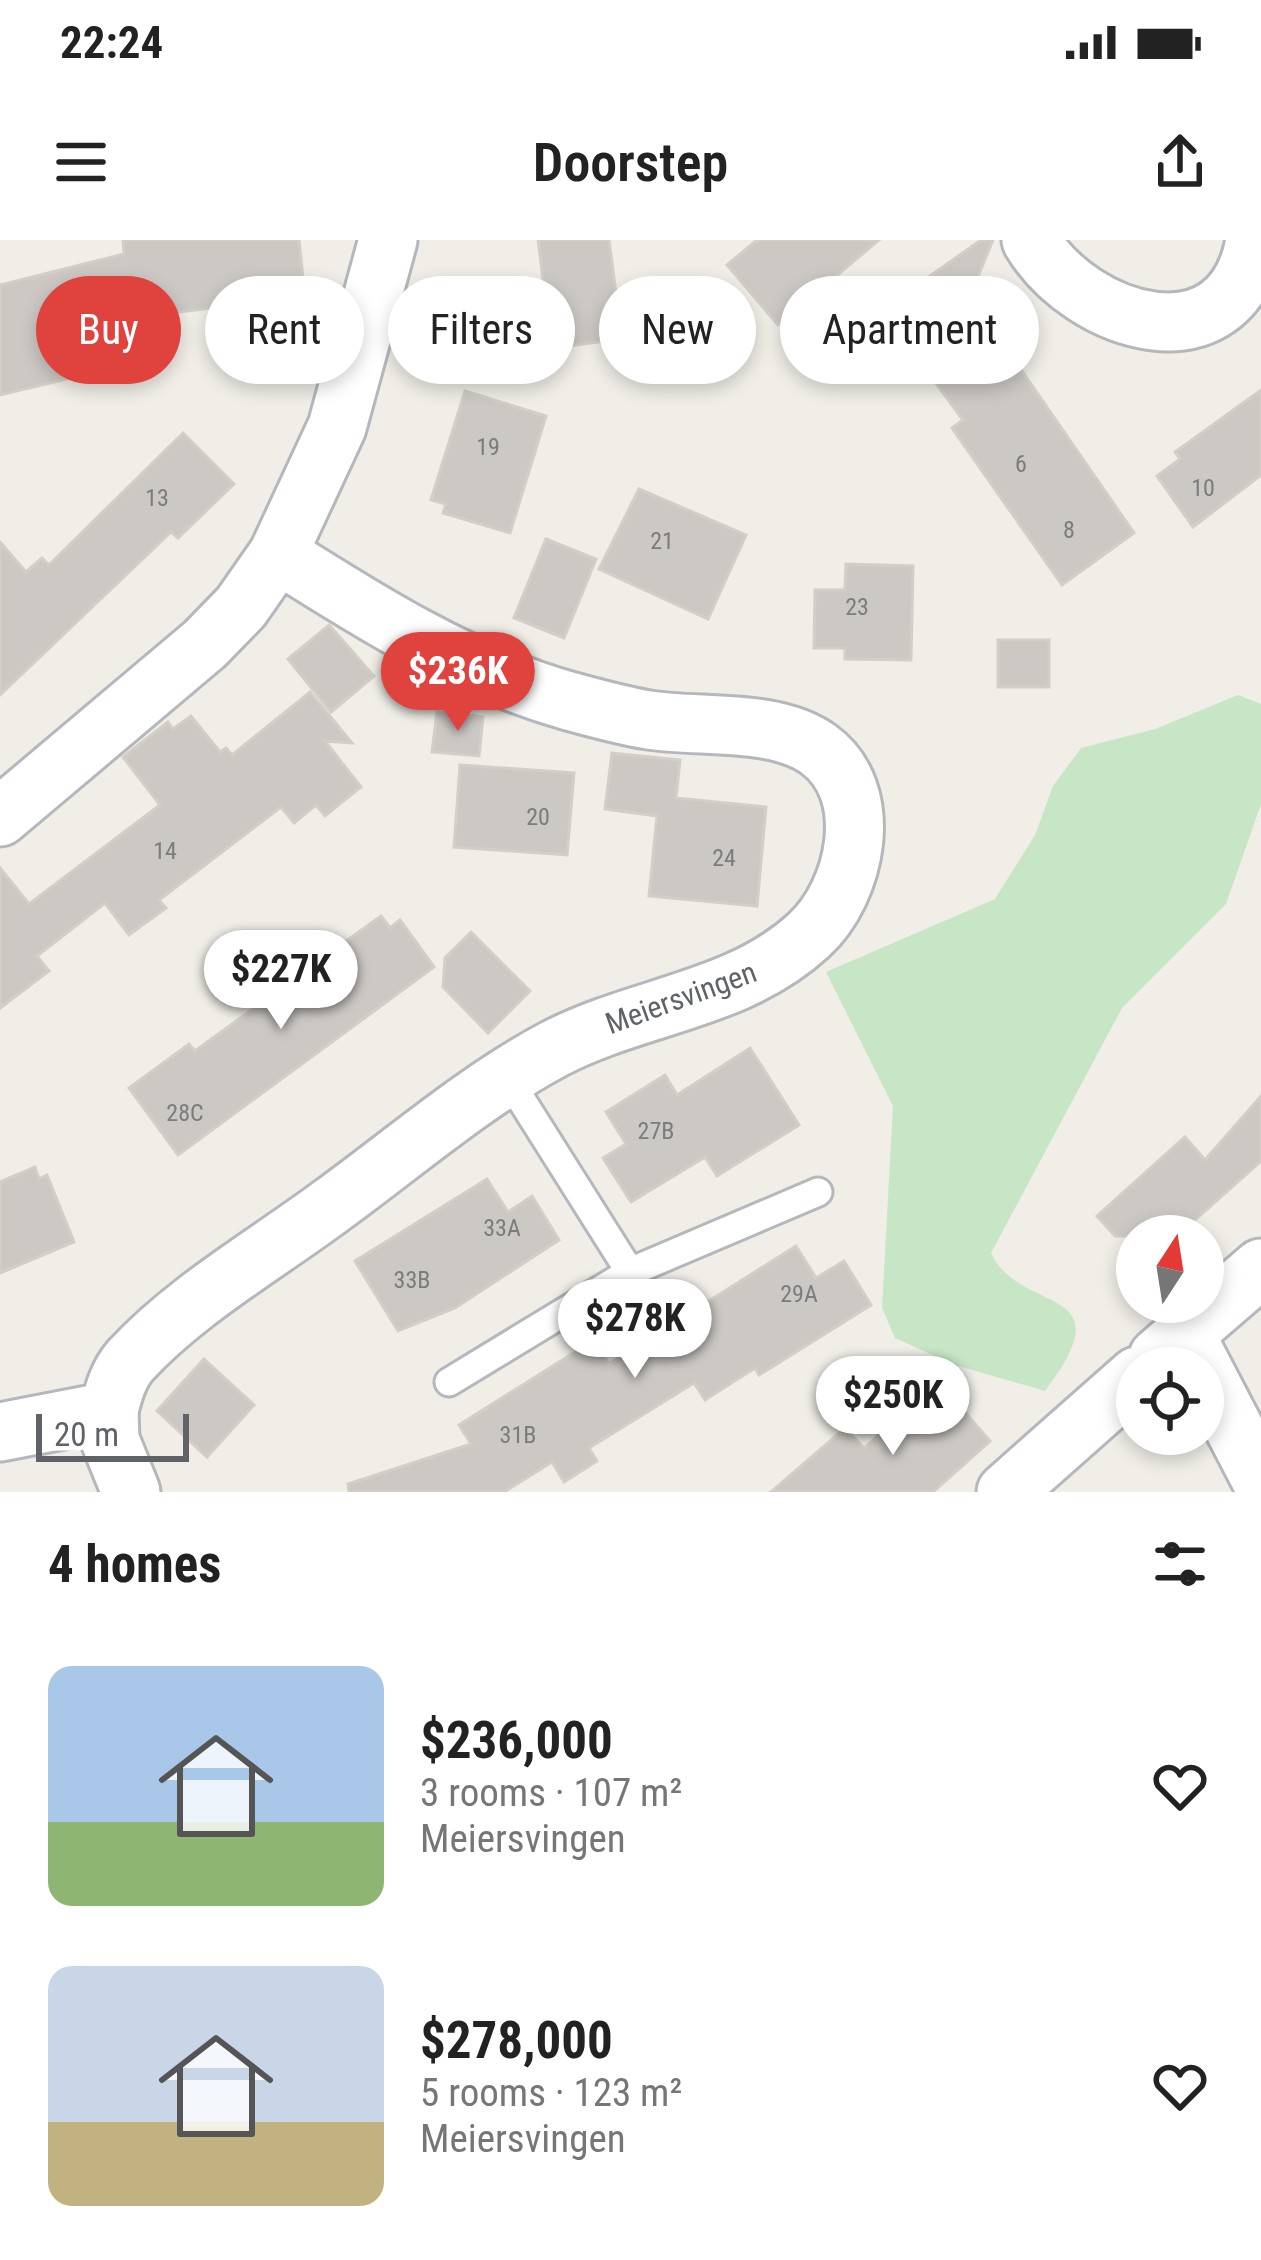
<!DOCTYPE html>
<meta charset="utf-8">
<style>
body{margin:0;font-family:"Roboto Condensed",sans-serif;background:#f2f2f2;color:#222;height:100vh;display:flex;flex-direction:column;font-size:45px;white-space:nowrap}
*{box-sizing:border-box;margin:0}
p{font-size:39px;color:#767676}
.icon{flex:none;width:66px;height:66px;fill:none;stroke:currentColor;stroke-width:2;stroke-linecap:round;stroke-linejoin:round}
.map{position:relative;height:1252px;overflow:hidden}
.drawer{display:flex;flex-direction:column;background:#fff;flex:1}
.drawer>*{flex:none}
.top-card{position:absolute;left:36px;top:36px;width:1191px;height:108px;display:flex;gap:24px}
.needle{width:78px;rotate:12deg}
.controls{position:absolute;left:1116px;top:975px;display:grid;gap:24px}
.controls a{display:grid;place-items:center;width:108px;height:108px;border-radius:50%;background:#fff;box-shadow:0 6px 18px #0003;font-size:60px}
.scale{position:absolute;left:36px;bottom:30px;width:153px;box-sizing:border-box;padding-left:12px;border:6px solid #5f6267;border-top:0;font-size:33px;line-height:42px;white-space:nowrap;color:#5f6267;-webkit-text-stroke:9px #fff;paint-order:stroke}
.price{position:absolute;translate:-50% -102px;padding:0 27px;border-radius:42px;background:#fff;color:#222;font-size:39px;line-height:78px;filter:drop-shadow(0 3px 6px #0008)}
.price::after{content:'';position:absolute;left:50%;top:72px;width:36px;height:27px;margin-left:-18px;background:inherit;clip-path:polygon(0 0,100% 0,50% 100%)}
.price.current{background:#e0433d;color:#fff}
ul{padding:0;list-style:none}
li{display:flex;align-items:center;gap:36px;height:300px;padding:0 48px}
li span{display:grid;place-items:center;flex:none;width:336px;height:240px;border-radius:24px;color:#555}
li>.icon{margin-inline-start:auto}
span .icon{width:144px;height:144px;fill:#fffc;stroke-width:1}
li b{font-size:51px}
h2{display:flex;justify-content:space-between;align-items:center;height:144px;padding:0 48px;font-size:51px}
.pill{padding:0 42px;border-radius:54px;background:#fff;box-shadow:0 6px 18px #0003;font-size:42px;line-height:108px}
.pill.current{background:#e0433d;color:#fff}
.status{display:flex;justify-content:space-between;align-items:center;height:84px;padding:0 60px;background:#fff;direction:ltr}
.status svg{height:33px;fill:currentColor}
header{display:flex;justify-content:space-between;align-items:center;height:156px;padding:0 48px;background:#fff;font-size:54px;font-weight:600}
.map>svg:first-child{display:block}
.green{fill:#c7e6c6}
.building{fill:#ccc8c4;stroke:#d4cfc6;stroke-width:3}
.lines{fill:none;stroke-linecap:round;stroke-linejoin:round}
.service-casing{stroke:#b4b7bb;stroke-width:33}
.minor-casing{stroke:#b4b7bb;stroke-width:63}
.service{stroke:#fff;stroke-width:27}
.minor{stroke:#fff;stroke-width:57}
.labels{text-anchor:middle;stroke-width:9;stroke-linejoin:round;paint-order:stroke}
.number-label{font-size:24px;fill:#7a7c7e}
.street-label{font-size:30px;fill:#5f6267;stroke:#fff}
</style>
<div class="status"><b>22:24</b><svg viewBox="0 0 49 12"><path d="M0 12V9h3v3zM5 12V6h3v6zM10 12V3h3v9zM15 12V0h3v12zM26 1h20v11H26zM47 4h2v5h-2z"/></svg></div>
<header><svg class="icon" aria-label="menu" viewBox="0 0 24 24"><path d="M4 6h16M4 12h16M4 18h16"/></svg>Doorstep<svg class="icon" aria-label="share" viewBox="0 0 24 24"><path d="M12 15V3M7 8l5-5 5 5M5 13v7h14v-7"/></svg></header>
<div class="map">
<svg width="1261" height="1252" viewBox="0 0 1261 1252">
<rect width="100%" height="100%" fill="#f0eee7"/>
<path class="green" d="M 1238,455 L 1261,464 L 1261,564 L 1226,664 L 1122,768 L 991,1013 C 1020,1076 1128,1042 1045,1151 L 955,1125 L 895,1098 L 882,1068 L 893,866 L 826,732 L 995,659 L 1035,595 L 1053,546 L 1081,508 L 1155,489 Z"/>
<g class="building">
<path d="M 123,0 L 299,0 L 305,57 L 162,74 L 164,90 L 97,99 L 105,130 L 0,155 L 0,45 L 124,14 Z"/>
<path d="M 538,0 L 609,0 L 622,99 L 552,108 Z"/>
<path d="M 757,0 L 879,0 L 778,85 L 727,25 Z"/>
<path d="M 981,0 L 993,0 L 970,56 L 1134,293 L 1062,345 L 952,188 L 963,180 L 930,135 L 943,125 L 896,60 Z"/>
<path d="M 1261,150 L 1261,235 L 1193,287 L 1157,236 L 1180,219 L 1175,212 Z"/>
<path d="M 465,151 L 546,176 L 510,293 L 443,273 L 446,264 L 431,260 Z"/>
<path d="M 183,193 L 234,244 L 178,298 L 171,292 L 0,455 L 0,302 L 26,332 L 42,318 L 49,325 Z"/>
<path d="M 639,249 L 746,295 L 708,379 L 599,329 Z"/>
<path d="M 546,299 L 596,319 L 564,398 L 514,378 Z"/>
<path d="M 846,324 L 913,326 L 911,420 L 845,419 L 845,408 L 814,408 L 815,350 L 845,350 Z"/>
<path d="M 329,385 L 374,436 L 331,472 L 288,419 Z"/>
<rect x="998" y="400" width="51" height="47"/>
<path d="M 310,452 L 352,503 L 325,501 L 361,547 L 325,576 L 316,565 L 294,583 L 281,567 L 159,660 L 166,668 L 129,695 L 105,663 L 37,716 L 49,731 L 0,768 L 0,628 L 29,664 L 160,565 L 123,517 L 168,482 L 173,489 L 191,476 L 220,512 L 226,508 L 232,515 Z"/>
<path d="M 437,472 L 483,477 L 479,516 L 432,512 Z"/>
<path d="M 612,513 L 680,520 L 676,558 L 766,567 L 757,666 L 649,656 L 657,576 L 605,569 Z"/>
<path d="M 460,525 L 574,533 L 567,615 L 454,607 Z"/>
<path d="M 381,676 L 390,688 L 400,680 L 434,727 L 178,915 L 129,848 L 189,804 L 195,811 L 305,731 L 298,722 L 335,695 L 342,704 Z"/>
<path d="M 471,692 L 530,751 L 488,793 L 443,747 L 445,718 Z"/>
<path d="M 750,808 L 799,885 L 717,936 L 705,917 L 631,962 L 603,918 L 626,904 L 606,872 L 665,835 L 677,855 Z"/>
<path d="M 1261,856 L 1261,921 L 1177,996 L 1115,996 L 1097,976 L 1185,897 L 1205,920 Z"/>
<path d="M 35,927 L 39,939 L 47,935 L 74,1002 L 0,1033 L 0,942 Z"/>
<path d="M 487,939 L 508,972 L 532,956 L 559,1000 L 455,1068 L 398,1091 L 355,1021 Z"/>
<path d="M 796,1006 L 816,1038 L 844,1021 L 871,1065 L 759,1135 L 755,1128 L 705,1160 L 694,1143 L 589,1208 L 597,1221 L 564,1242 L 552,1222 L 504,1252 L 349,1252 L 348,1244 L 471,1204 L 459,1185 L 594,1100 L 609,1124 Z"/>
<path d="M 204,1119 L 254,1165 L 207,1217 L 157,1171 Z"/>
<path d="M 951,1156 L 990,1201 L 933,1252 L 771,1252 L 845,1188 L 864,1208 L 881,1193 L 893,1207 Z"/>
</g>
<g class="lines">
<g class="service-casing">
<g id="service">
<path d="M 507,837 L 630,1032"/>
<path d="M 449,1142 L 630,1032 L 818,952"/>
</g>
</g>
<g class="minor-casing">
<g id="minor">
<path d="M 1031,0 C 1081,85 1233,131 1255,0"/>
<path d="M 0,577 L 205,404 L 241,367 L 278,314 L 337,187 L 388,0"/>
<path d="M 1185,1094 L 1261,1240"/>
<path d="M 1158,1117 L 1261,1028"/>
<path d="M 109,1171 L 110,1200 L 131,1252"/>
<path d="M 0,1192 L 109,1171 C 113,1153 118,1135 130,1121 C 186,1060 265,1015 331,966 C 404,913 475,851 554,809 C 638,765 738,761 809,695 C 856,652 878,552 818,509 C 774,478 700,488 649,480 C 623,476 595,468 569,461 C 463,431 371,373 278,314"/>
<path d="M 1006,1252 L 1137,1136"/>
</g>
</g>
<use href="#service" class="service"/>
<use href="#minor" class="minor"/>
</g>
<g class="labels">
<g class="number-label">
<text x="488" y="215">19</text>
<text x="1021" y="232">6</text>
<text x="1203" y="256">10</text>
<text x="157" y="266">13</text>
<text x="1069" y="298">8</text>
<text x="662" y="309">21</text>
<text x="857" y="375">23</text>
<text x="538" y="585">20</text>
<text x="165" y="619">14</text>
<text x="724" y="626">24</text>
<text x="185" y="881">28C</text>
<text x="656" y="899">27B</text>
<text x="502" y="996">33A</text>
<text x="412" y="1048">33B</text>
<text x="799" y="1062">29A</text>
<text x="518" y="1203">31B</text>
</g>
<g class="street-label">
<text transform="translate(681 758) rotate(-20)" y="10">Meiersvingen</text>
</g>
</g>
</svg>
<div class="controls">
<a><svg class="needle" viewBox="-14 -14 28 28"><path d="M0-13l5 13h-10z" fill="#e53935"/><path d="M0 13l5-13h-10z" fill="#767676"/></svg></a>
<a><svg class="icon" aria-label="locate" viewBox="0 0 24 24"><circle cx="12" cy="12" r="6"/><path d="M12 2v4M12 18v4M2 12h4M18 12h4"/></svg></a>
</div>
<div class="scale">20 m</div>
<b class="price current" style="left:458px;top:494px">$236K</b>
<b class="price" style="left:281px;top:792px">$227K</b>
<b class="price" style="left:635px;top:1141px">$278K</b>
<b class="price" style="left:893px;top:1218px">$250K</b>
<div class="top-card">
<a class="pill current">Buy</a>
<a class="pill">Rent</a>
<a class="pill">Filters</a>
<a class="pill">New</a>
<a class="pill">Apartment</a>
</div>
</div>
<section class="drawer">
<h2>4 homes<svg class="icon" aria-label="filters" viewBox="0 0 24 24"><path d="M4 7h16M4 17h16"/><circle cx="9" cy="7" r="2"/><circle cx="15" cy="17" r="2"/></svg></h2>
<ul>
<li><span style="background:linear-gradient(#a9c7e8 65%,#8fb573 0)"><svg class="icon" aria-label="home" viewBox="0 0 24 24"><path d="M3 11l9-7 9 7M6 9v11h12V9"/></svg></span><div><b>$236,000</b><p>3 rooms · 107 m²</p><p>Meiersvingen</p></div><svg class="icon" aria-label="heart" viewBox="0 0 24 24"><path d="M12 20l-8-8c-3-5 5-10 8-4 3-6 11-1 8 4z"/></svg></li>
<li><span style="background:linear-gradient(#c9d6e8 65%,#c2b280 0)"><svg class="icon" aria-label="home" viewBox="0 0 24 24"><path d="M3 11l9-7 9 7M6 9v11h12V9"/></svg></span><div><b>$278,000</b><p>5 rooms · 123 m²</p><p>Meiersvingen</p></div><svg class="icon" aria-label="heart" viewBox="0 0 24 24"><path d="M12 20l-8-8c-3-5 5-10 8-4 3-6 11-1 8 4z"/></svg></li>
</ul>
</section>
